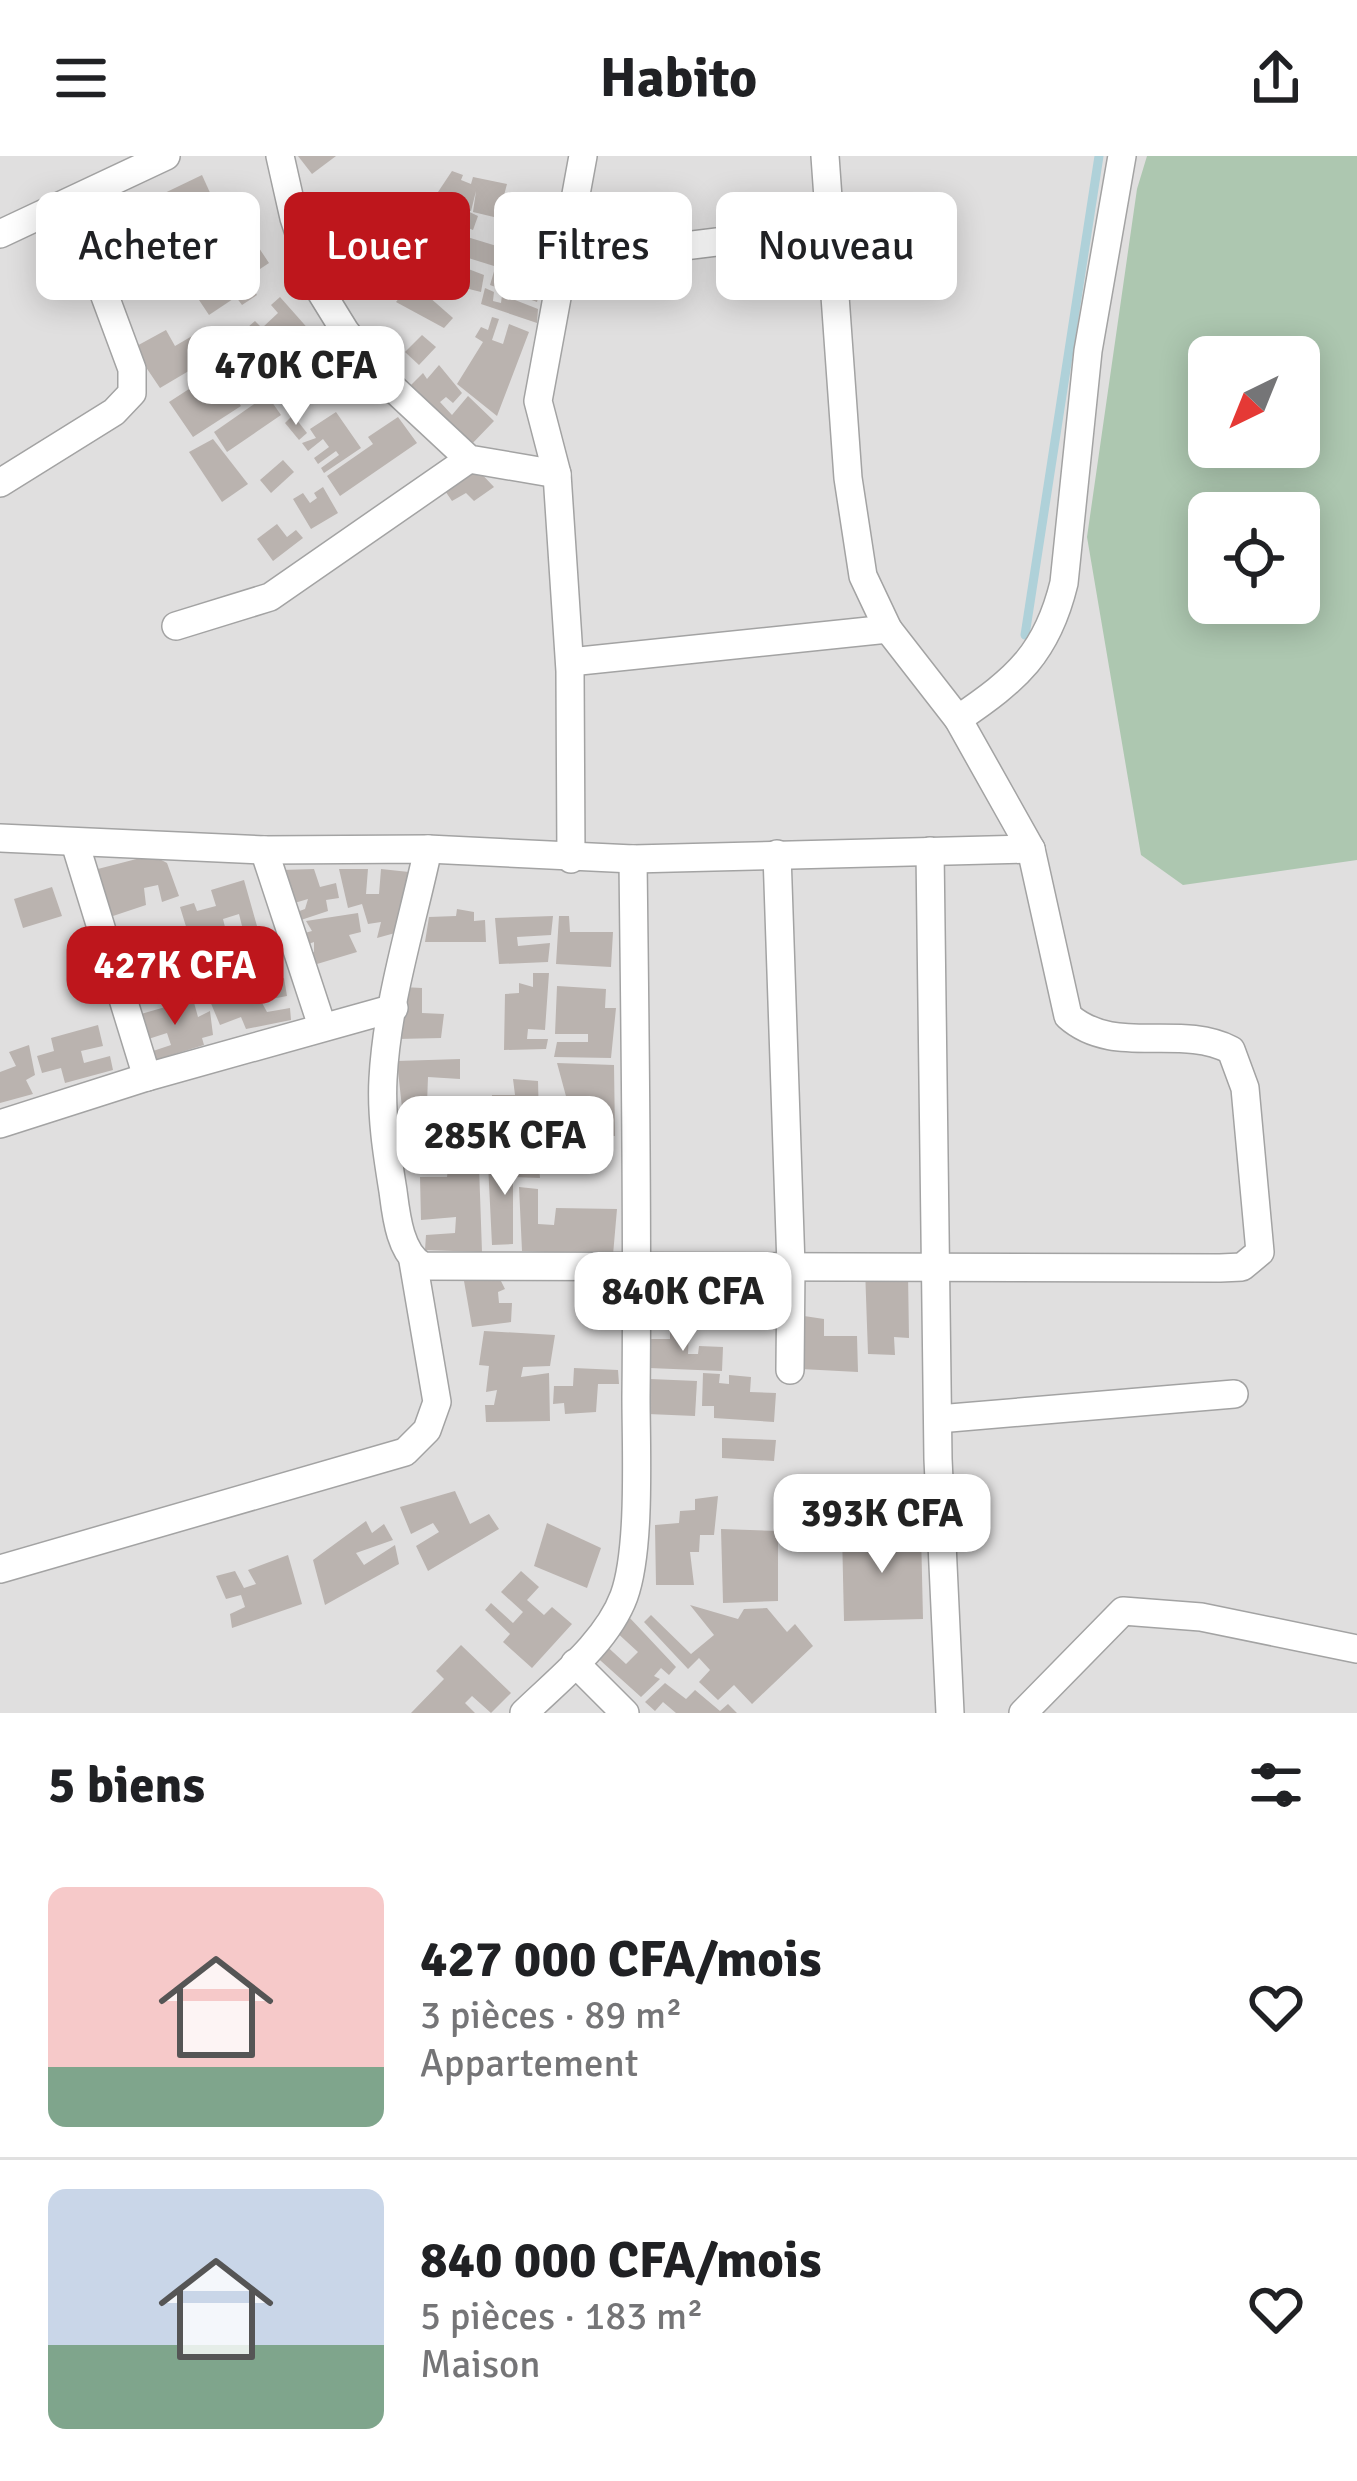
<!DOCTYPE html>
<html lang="fr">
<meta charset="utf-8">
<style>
body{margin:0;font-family:Signika,sans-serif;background:#f6f6f6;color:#202124;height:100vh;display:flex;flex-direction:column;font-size:45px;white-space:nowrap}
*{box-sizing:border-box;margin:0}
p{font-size:39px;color:#757577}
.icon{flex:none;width:66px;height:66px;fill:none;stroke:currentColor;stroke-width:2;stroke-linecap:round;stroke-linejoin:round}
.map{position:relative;height:1557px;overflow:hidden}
.panel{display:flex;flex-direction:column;background:#fff;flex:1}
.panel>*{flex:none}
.guide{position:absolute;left:36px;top:36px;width:1287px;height:108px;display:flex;gap:24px}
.needle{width:78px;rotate:223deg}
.buttons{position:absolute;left:1188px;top:180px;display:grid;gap:24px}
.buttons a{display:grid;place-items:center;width:132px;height:132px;border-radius:18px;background:#fff;box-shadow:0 6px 30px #0003;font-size:60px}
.price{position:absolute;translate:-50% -102px;padding:0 27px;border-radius:24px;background:#fff;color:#222;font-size:39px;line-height:78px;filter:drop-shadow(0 3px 6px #0008)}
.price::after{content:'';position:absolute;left:50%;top:72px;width:36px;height:27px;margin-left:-18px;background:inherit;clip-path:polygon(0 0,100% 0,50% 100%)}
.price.active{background:#be161c;color:#fff}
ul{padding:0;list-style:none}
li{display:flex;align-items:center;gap:36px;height:300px;padding:0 48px}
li+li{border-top:3px solid #e0e0e0}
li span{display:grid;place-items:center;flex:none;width:336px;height:240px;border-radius:18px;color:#555}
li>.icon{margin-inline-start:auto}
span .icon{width:144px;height:144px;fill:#fffc;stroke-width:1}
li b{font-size:51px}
h2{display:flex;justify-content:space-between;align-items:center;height:144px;padding:0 48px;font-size:51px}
.chip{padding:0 42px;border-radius:18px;background:#fff;box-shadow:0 6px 30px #0003;font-size:42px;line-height:108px}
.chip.active{background:#be161c;color:#fff}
header{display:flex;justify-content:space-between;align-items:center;height:156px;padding:0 48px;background:#fff;font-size:54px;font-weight:700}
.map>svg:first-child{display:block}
.residential{fill:#e0dfdf;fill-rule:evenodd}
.cemetery{fill:#adc7b0;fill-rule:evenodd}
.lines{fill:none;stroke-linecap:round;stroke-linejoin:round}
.stream{stroke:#afd1d9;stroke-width:9}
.building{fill:#bab3af}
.street-casing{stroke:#a3a3a3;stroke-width:30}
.street{stroke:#fff;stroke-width:27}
</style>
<header><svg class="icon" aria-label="menu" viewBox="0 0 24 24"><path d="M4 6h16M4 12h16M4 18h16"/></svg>Habito<svg class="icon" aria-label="share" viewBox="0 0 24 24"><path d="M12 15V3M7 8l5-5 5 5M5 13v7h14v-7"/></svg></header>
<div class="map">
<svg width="1357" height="1557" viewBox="0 0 1357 1557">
<rect width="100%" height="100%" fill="#f1eeea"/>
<path class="residential" d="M 0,0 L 1357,0 L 1357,1557 L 0,1557 ZM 1209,201 L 1299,201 L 1299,291 L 1209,291 ZM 1209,357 L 1299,357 L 1299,447 L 1209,447 Z"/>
<path class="cemetery" d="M 1147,0 L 1357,0 L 1357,704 L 1183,729 L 1141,699 L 1087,381 L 1137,33 ZM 1209,201 L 1299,201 L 1299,291 L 1209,291 ZM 1209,357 L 1299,357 L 1299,447 L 1209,447 Z"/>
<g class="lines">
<path class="stream" d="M 1025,479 L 1099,0"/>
</g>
<g class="building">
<path d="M 298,0 L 336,0 L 312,18 Z"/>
<path d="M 452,15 L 463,19 L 461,24 L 471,28 L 473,21 L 507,28 L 498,62 L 473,56 L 476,35 L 471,55 L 463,53 L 478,60 L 473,74 L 456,67 L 459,52 L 434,42 Z"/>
<path d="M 202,19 L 216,50 L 165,74 L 150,44 Z"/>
<path d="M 429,48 L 447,53 L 444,59 L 454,63 L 438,97 L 408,79 Z"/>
<path d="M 512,48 L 529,51 L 530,63 L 543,65 L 544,82 L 507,72 Z"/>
<path d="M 246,71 L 255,86 L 214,112 L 217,119 L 259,92 L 269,107 L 254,117 L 258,124 L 250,128 L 257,139 L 242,149 L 236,141 L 209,159 L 185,123 L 191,119 L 186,110 Z"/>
<path d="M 454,77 L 500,91 L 494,110 L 449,96 Z"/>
<path d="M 530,96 L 549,101 L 537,146 L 490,129 L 495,112 L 523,121 Z"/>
<path d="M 411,97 L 432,104 L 432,110 L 446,111 L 441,131 L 399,113 Z"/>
<path d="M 450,106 L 484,119 L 481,136 L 445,127 Z"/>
<path d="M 412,126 L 453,162 L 444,172 L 396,146 Z"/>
<path d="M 485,132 L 494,136 L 493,145 L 501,147 L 502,139 L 538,153 L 537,167 L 481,148 Z"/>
<path d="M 280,141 L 319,185 L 305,199 L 299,188 L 283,202 L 293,213 L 305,203 L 314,214 L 277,247 L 263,232 L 268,228 L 234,189 L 251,174 L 248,171 L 255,165 L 262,172 L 278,157 L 271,149 Z"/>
<path d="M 492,161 L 499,163 L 492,184 L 503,188 L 509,168 L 529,176 L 497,260 L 457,228 L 483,186 L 475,181 L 481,171 L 488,174 Z"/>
<path d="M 166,174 L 175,190 L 199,176 L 214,200 L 160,232 L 133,192 Z"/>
<path d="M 422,179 L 436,191 L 419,209 L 405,196 Z"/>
<path d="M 240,200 L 258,228 L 236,243 L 241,250 L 193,281 L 169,246 Z"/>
<path d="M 439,209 L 462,237 L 453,247 L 446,241 L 440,246 L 452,259 L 468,240 L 494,265 L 468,292 L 405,235 L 423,217 L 427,223 Z"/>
<path d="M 267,239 L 281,259 L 227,296 L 214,276 Z"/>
<path d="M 336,256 L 361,292 L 324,317 L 321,312 L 339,299 L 336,295 L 318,308 L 314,302 L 329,291 L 323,283 L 308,295 L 302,287 L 316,282 L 310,273 Z"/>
<path d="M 293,259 L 307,277 L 299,284 L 285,267 Z"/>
<path d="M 398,261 L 417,287 L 340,340 L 327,320 L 373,288 L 368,281 Z"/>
<path d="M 213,283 L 248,328 L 222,346 L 189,296 Z"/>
<path d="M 283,304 L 294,316 L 271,337 L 260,324 Z"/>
<path d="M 474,310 L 494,331 L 474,345 L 466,337 L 452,345 L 439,326 Z"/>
<path d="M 323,331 L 338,357 L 311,373 L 293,343 L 303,337 L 310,347 L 317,342 L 314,337 Z"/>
<path d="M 277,368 L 287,381 L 296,374 L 303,382 L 273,405 L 257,383 Z"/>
<path d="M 152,699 L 167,707 L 179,740 L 162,746 L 158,729 L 144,732 L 146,749 L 104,763 L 90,715 Z"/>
<path d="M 314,713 L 320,731 L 336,727 L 339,742 L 326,744 L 328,755 L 292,767 L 294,757 L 305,753 L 308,743 L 291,748 L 281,714 Z"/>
<path d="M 339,713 L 368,713 L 366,738 L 379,738 L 381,713 L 409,716 L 395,777 L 377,782 L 381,766 L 368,768 L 362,748 L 348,752 Z"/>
<path d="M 244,724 L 257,770 L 243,774 L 239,758 L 223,763 L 227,779 L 212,783 L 208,771 L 188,777 L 180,751 L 194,747 L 197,755 L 216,750 L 211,734 Z"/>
<path d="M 52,731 L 62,760 L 23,772 L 14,743 Z"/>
<path d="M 457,753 L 474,756 L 474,765 L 485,764 L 486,786 L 425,786 L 429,761 L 456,760 Z"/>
<path d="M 358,757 L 361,776 L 349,779 L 357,796 L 307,811 L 302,802 L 314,796 L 314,786 L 303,790 L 301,778 L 312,775 L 306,765 Z"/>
<path d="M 553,760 L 551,779 L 517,781 L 518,790 L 550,787 L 548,806 L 499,808 L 495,762 Z"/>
<path d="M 559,760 L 569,760 L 570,776 L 613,776 L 611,811 L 556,808 Z"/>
<path d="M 533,817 L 549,817 L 545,874 L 528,873 L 527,883 L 548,883 L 546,893 L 504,894 L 505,838 L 519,837 L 519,827 L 533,831 Z"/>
<path d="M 284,822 L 287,840 L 261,845 L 267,856 L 290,852 L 291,864 L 246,873 L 241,861 L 220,869 L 207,838 L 227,832 L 229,847 L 244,844 L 238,830 Z"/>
<path d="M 557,830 L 606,833 L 605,852 L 616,852 L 611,902 L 554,901 L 557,886 L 588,886 L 588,878 L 555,878 Z"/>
<path d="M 403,831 L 422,832 L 422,857 L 444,858 L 441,882 L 398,883 Z"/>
<path d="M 193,843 L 198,861 L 210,855 L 213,879 L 202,882 L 204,889 L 149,906 L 147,897 L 171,889 L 167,877 L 139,886 L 134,860 Z"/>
<path d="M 98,869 L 103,890 L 81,895 L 84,907 L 110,900 L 113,914 L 65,927 L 61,912 L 42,917 L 37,900 L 54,895 L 51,882 Z"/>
<path d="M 29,889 L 35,919 L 26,924 L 33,938 L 0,947 L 0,916 L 16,910 L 9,896 Z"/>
<path d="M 460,903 L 460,923 L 428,921 L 427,948 L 402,952 L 397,905 Z"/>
<path d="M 557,907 L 614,909 L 615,980 L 555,977 L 556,956 L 570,955 Z"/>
<path d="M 513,923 L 538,925 L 540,1002 L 489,999 L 492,939 L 515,939 Z"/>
<path d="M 488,1007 L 539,1009 L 540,1022 L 513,1021 L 513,1088 L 492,1089 Z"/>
<path d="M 479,1010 L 482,1096 L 425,1094 L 426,1079 L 455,1077 L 456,1061 L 421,1064 L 420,1021 L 447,1021 L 448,1012 Z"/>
<path d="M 519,1031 L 538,1033 L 538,1068 L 554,1069 L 556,1052 L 617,1053 L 613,1099 L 522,1095 Z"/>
<path d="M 865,1112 L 908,1117 L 909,1182 L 894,1181 L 895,1199 L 868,1198 Z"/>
<path d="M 500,1123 L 505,1133 L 498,1136 L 499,1147 L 512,1147 L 511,1166 L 472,1171 L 464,1125 Z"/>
<path d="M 640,1124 L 709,1128 L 706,1164 L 700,1165 L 701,1156 L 687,1155 L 686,1165 L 640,1162 Z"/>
<path d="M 804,1160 L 824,1163 L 824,1180 L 857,1180 L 858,1216 L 801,1213 Z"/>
<path d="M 670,1174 L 689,1174 L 688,1198 L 698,1198 L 699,1190 L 723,1191 L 722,1215 L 649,1212 L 650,1183 L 670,1183 Z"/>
<path d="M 484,1175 L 555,1179 L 550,1210 L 523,1211 L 521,1221 L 549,1217 L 550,1265 L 486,1266 L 485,1249 L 494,1249 L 497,1234 L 486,1236 L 489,1210 L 479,1209 Z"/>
<path d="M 574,1212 L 618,1214 L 619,1228 L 598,1228 L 596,1256 L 565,1258 L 564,1247 L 553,1248 L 554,1230 L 573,1230 Z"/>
<path d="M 703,1217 L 720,1218 L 719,1227 L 729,1228 L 729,1219 L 751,1221 L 750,1236 L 776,1237 L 774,1266 L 714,1262 L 714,1250 L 702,1250 Z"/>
<path d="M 650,1223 L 697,1225 L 695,1260 L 648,1258 Z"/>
<path d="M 722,1282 L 776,1284 L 774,1305 L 722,1302 Z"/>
<path d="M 455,1335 L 470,1368 L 489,1358 L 499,1373 L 428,1415 L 416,1390 L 439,1376 L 433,1367 L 411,1378 L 400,1351 Z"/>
<path d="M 718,1340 L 714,1379 L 700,1379 L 699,1396 L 690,1396 L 694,1429 L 656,1429 L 655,1369 L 679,1367 L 680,1355 L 695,1354 L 695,1343 Z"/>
<path d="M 366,1365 L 372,1377 L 384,1368 L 393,1384 L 356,1397 L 364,1409 L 395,1389 L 399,1408 L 325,1449 L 313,1404 Z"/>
<path d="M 547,1367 L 601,1392 L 587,1432 L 534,1410 Z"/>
<path d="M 721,1373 L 778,1375 L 778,1445 L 723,1447 Z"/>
<path d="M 921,1376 L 923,1463 L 844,1465 L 842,1377 Z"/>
<path d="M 288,1399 L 302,1448 L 232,1472 L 230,1458 L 245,1451 L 241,1439 L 226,1443 L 216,1420 L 235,1415 L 244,1432 L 256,1428 L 248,1414 Z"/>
<path d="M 521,1415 L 539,1431 L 527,1444 L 544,1459 L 552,1451 L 572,1468 L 532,1512 L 503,1486 L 510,1478 L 485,1454 L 491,1447 L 513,1467 L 523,1456 L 501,1436 Z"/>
<path d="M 690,1449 L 738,1463 L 744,1453 L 767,1452 L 787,1476 L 795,1468 L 813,1490 L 752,1548 L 734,1529 L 718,1544 L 699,1526 L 710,1514 L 699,1502 L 688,1513 L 644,1466 L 651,1459 L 691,1498 L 714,1479 Z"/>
<path d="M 628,1460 L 676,1511 L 669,1519 L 661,1512 L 654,1520 L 660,1523 L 641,1541 L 591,1496 L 601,1485 L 626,1508 L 638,1496 L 614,1474 Z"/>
<path d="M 461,1489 L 511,1537 L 491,1557 L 472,1540 L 465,1547 L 475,1557 L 411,1557 L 444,1523 L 436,1515 Z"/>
<path d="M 665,1527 L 686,1543 L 695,1534 L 720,1555 L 728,1548 L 737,1557 L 676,1557 L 663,1546 L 655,1555 L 645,1546 Z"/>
</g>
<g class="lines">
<g class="street-casing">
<g id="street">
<path d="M 280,0 L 294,62 L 316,128 L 345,175 L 380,220 L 469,303 L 557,318"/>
<path d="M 0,78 L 166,0"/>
<path d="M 563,105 L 830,72"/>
<path d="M 0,327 L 114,256 L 132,237 L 132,213 L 70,46"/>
<path d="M 176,470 L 270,441 L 469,303"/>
<path d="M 570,506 L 888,473"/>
<path d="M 958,563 C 1017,523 1047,497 1064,427 L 1088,195 L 1122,0"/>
<path d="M 0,682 L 264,694 L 428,693 L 633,703 L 1031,693"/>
<path d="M 75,687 L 147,921"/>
<path d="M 428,693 C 412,768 387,846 383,923 C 381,960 387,998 393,1035 C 396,1059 400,1098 423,1110 L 1220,1112 L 1242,1111 L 1260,1096 L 1245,932 L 1231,894 C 1179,867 1114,901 1068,860 L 1031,693 L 958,563 L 888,473 L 863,420 L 848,322 L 825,0"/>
<path d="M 264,694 L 322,870"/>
<path d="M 930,695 L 938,1303 L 950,1557"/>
<path d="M 777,698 L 791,1110 L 790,1214"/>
<path d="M 571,703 L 570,515 L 557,318 L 538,245 L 583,0"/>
<path d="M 0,968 L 147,921 L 394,852"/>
<path d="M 938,1263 L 1234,1238"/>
<path d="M 0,1413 L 405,1296 L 427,1274 L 437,1246 L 413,1105"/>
<path d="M 575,1507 L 625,1557"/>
<path d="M 524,1557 C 559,1523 607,1486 624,1440 C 641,1393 636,1293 636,1241 C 638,1062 635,882 633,703"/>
<path d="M 1023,1557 L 1123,1455 L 1201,1461 L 1357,1493"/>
</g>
</g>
<use href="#street" class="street"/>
</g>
</svg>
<div class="buttons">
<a><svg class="needle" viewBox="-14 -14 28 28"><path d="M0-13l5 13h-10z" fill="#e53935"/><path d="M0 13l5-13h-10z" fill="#757577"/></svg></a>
<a><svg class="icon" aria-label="locate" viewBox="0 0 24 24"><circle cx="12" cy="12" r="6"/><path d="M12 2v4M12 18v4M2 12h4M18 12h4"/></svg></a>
</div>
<b class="price" style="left:296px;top:272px">470K CFA</b>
<b class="price active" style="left:175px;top:872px">427K CFA</b>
<b class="price" style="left:505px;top:1042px">285K CFA</b>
<b class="price" style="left:683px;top:1198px">840K CFA</b>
<b class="price" style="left:882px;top:1420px">393K CFA</b>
<div class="guide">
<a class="chip">Acheter</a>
<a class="chip active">Louer</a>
<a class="chip">Filtres</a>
<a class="chip">Nouveau</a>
</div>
</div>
<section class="panel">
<h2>5 biens<svg class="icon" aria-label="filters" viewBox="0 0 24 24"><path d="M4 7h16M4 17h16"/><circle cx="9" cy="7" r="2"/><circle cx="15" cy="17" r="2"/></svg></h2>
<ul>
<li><span style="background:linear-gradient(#f6c9c9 75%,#7fa58c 0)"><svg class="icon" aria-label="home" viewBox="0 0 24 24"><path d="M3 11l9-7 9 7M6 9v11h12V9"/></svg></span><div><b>427 000 CFA/mois</b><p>3 pièces · 89 m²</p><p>Appartement</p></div><svg class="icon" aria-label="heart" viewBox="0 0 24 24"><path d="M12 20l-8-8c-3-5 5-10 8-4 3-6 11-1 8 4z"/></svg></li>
<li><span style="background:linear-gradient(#c9d6e8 65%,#7fa58c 0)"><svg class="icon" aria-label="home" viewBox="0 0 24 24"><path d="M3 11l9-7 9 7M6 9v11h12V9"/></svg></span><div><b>840 000 CFA/mois</b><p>5 pièces · 183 m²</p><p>Maison</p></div><svg class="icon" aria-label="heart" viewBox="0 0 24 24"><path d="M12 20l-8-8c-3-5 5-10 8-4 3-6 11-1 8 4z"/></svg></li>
</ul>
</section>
